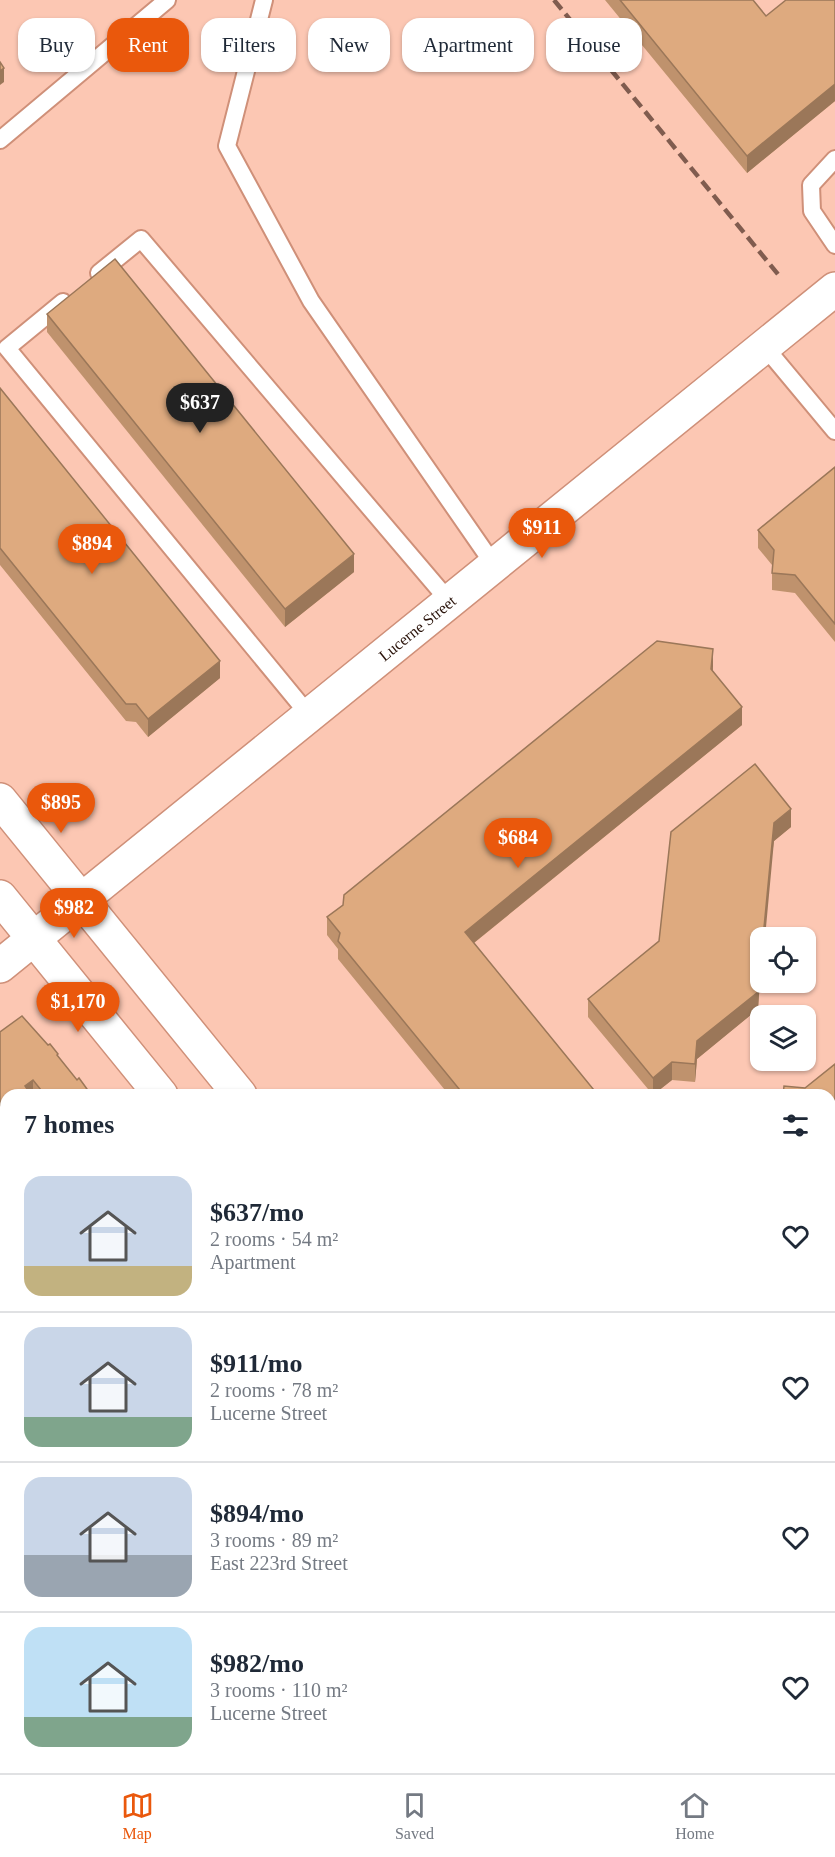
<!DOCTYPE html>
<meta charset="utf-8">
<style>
body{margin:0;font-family:"Times New Roman",serif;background:#f2f2f3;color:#1f2937;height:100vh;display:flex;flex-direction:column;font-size:22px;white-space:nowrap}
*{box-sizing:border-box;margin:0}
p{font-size:20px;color:#747a83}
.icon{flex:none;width:33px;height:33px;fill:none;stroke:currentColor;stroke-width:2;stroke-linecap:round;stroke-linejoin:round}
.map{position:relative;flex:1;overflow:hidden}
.panel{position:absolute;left:0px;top:1089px;width:836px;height:684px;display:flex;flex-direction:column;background:#fff;border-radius:18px 18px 0 0;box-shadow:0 2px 4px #0004}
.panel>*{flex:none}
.top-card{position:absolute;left:18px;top:18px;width:800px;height:54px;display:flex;gap:12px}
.fabs{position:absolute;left:750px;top:927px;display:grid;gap:12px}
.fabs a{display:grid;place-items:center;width:66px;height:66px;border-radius:12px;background:#fff;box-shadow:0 2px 4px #0004;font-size:30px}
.price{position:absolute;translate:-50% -51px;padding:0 14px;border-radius:21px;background:#ea580c;color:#fff;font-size:20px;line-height:39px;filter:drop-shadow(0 2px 3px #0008)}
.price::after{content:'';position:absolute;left:50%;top:36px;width:18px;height:14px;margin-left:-9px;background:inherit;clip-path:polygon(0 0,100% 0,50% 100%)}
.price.active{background:#222;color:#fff}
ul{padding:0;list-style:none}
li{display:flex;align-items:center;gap:18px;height:150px;padding:0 24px}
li+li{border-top:2px solid #e0e1e3}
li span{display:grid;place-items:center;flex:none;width:168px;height:120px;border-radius:18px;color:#555}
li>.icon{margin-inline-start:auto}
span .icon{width:72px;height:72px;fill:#fffc;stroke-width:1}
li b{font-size:26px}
h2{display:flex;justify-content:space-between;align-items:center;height:72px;padding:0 24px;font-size:26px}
.tag{padding:0 21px;border-radius:18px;background:#fff;box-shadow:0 2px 4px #0004;font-size:21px;line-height:54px}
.tag.active{background:#ea580c;color:#fff}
.tab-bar{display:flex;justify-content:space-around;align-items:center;height:84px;border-top:2px solid #e0e1e3;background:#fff;font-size:16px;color:#747a83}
.tab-bar a{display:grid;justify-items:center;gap:3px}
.tab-bar .active{color:#ea580c}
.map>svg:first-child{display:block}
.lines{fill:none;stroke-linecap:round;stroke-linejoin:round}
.lane-casing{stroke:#cf9079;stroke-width:20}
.street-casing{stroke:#cf9079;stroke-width:34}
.secondary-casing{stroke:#cf9079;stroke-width:36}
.lane{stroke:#fff;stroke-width:16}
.street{stroke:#fff;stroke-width:32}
.secondary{stroke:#fff;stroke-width:33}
.rail{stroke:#805c4f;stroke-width:4.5;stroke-dasharray:12 6;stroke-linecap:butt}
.wall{fill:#bf926d}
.shaded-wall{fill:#9b7759}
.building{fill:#deaa7f;stroke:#9b7759;stroke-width:1.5}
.labels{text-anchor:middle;stroke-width:6;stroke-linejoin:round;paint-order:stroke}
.street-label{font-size:16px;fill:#2a130a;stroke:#f6dbd1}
</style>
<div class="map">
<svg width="835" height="1773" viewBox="0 0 835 1773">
<rect width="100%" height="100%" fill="#fcc7b3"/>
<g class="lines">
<g class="lane-casing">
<g id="lane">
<path d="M 264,0 L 227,146 L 311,301 L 494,565"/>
<path d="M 0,140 L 167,0"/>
<path d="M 835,159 L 811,185 L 812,211 L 835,245"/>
<path d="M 99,273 L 141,239 L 449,601"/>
<path d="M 63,302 L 7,348 L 309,715"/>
<path d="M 764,346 L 835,431"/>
<path d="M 0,1180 L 6,1187"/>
<path d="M 830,1292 L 835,1287"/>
</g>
</g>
<g class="street-casing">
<g id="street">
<path d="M 0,1742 L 6,1749"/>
<path d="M 20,1767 L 25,1773"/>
<path d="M 378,1767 L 383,1773"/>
<path d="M 631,1767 L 636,1773"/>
</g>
</g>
<g class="secondary-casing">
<g id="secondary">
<path d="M 0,800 L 240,1095"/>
<path d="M 0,897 L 161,1095"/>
<path id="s1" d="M 0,966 L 835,289"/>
<path d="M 709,1767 L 714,1773"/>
<path d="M 788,1767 L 792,1773"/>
</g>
</g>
<use href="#lane" class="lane"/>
<use href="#street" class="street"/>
<use href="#secondary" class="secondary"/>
<path class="rail" d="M 554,0 L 781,278"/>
</g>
<g class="wall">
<path d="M 605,0 L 753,0 L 766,16 L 835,0 L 835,101 L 747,173 Z"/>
<path d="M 47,314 L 354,572 L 285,627 L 47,332 Z"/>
<path d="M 0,388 L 220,678 L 148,737 L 136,722 L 126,721 L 0,565 Z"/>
<path d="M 835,467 L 835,642 L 795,593 L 772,590 L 772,565 L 758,548 L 758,530 Z"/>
<path d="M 713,667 L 713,671 L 742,725 L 474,943 L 598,1095 L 449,1095 L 338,959 L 338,949 L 327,935 L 327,917 Z"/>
<path d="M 791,827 L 774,841 L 760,938 L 760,981 L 758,1009 L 697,1059 L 695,1082 L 672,1080 L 653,1095 L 588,1017 L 588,999 L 659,941 L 671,832 Z"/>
<path d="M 0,1032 L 58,1058 L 89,1095 L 37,1095 L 33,1089 L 6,1095 L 6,1122 L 0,1114 Z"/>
<path d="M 835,1396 L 835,1721 L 830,1714 L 830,1400 Z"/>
<path d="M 6,1629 L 6,1663 L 0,1656 L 0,1634 Z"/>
<path d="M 97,1767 L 172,1767 L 173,1773 L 97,1773 Z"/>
<path d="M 221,1767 L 315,1767 L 316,1773 L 226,1773 Z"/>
</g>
<g class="shaded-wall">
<path d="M 4,68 L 4,82 L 0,85 L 0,71 Z"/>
<path d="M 835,84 L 835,101 L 747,173 L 747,156 Z"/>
<path d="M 354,554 L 354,572 L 285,627 L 285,609 Z"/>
<path d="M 713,649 L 713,667 L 711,686 L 711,669 Z"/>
<path d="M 220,661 L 220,678 L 148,737 L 148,719 Z"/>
<path d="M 742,707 L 742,725 L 465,950 L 465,932 Z"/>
<path d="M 791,809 L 791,827 L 774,841 L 765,938 L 763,938 L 774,823 Z"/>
<path d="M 760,963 L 760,981 L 758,1009 L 697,1059 L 695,1082 L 695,1064 L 697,1041 Z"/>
<path d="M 672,1062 L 672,1080 L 653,1095 L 653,1078 Z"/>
<path d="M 33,1080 L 33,1089 L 26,1095 L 25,1086 Z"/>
<path d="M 835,1198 L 835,1215 L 830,1220 L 830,1202 Z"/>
<path d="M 6,1326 L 6,1336 L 5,1337 L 5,1340 L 0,1344 L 0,1335 L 3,1329 Z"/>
<path d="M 6,1480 L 6,1489 L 0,1494 L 0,1484 Z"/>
<path d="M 6,1619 L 6,1629 L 0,1634 L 0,1624 Z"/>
<path d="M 520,1767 L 529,1767 L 529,1769 L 525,1773 L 513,1773 Z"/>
<path d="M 173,1768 L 173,1773 L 166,1773 Z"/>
</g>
<g class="building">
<path d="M 620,0 L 753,0 L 766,16 L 786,0 L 835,0 L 835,84 L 747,156 Z"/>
<path d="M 0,62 L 4,68 L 0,71 Z"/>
<path d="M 115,259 L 354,554 L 285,609 L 47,314 Z"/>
<path d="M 0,388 L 220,661 L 148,719 L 136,704 L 126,704 L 0,548 Z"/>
<path d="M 835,467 L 835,624 L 795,575 L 772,573 L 774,550 L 758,530 Z"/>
<path d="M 657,641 L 713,649 L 711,669 L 742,707 L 465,932 L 598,1095 L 464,1095 L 338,941 L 340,933 L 327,917 L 343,905 L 344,895 Z"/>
<path d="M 755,764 L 791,809 L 774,823 L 763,938 L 760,938 L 760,963 L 758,992 L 697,1041 L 695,1064 L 672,1062 L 653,1078 L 588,999 L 659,941 L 671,832 Z"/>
<path d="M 22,1016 L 48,1045 L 50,1044 L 58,1054 L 57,1055 L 77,1080 L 79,1078 L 87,1089 L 85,1090 L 89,1095 L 45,1095 L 33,1080 L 25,1086 L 31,1095 L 6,1095 L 6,1112 L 0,1105 L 0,1032 Z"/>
<path d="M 835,1064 L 835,1198 L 830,1202 L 830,1095 L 783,1095 L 784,1086 L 805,1088 Z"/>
<path d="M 0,1259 L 6,1266 L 6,1326 L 3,1329 L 5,1331 L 0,1335 Z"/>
<path d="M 6,1382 L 6,1480 L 0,1484 L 0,1387 Z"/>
<path d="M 835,1396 L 835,1703 L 830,1696 L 830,1400 Z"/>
<path d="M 1,1564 L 6,1570 L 6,1619 L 0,1624 L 0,1565 Z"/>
<path d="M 6,1629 L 6,1654 L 0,1646 L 0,1634 Z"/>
<path d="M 99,1767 L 172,1767 L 173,1768 L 166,1773 L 104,1773 Z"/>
<path d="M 229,1767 L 315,1767 L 316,1768 L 310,1773 L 248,1773 L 246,1771 L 243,1773 L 234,1773 Z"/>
<path d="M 453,1767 L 520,1767 L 513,1773 L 452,1773 L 449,1770 Z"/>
</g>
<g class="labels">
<g class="street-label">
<text dy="6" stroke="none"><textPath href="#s1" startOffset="537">Lucerne Street</textPath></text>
</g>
</g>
</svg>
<div class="fabs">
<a><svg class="icon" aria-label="locate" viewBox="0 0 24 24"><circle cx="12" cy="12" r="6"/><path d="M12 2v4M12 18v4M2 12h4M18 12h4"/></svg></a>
<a><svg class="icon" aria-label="layers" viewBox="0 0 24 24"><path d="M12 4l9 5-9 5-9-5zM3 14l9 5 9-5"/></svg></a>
</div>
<b class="price active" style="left:200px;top:434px">$637</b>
<b class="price" style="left:542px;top:559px">$911</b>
<b class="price" style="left:92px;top:575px">$894</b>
<b class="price" style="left:61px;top:834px">$895</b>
<b class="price" style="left:518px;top:869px">$684</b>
<b class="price" style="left:74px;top:939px">$982</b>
<b class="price" style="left:78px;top:1033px">$1,170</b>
<div class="top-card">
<a class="tag">Buy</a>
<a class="tag active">Rent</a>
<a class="tag">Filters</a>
<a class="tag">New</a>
<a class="tag">Apartment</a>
<a class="tag">House</a>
</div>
<section class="panel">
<h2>7 homes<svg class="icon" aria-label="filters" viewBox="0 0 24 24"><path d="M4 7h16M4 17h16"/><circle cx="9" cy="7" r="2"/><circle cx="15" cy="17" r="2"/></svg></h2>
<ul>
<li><span style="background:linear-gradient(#c9d6e8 75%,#c2b280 0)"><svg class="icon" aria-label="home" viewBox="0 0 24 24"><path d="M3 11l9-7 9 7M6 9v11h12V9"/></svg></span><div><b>$637/mo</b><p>2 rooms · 54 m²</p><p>Apartment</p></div><svg class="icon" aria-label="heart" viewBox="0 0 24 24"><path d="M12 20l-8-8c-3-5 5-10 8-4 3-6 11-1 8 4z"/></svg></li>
<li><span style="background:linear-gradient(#c9d6e8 75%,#7fa58c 0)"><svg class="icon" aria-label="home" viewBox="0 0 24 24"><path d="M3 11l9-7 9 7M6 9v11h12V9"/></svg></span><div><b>$911/mo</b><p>2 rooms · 78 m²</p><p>Lucerne Street</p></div><svg class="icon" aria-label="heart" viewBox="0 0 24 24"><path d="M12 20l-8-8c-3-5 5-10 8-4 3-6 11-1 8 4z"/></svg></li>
<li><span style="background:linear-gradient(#c9d6e8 65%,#9aa5b1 0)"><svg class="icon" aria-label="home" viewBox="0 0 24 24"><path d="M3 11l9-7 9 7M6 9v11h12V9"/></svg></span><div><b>$894/mo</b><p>3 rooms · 89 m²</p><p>East 223rd Street</p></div><svg class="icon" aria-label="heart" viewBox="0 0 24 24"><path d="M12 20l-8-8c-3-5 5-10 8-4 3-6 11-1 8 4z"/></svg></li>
<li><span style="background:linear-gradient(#bfe0f5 75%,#7fa58c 0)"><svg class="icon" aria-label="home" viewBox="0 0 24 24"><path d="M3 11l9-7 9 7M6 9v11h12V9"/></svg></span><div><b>$982/mo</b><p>3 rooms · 110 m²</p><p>Lucerne Street</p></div><svg class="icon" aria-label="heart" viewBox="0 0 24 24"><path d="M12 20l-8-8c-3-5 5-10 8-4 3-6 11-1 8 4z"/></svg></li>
</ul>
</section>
</div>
<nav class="tab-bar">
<a class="active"><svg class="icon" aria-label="map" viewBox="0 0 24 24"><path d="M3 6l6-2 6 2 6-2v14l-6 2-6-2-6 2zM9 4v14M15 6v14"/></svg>Map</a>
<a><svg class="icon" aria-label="saved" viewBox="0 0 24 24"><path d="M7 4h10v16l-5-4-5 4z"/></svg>Saved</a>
<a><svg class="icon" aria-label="home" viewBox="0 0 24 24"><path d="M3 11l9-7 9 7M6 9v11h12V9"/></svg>Home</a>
</nav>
